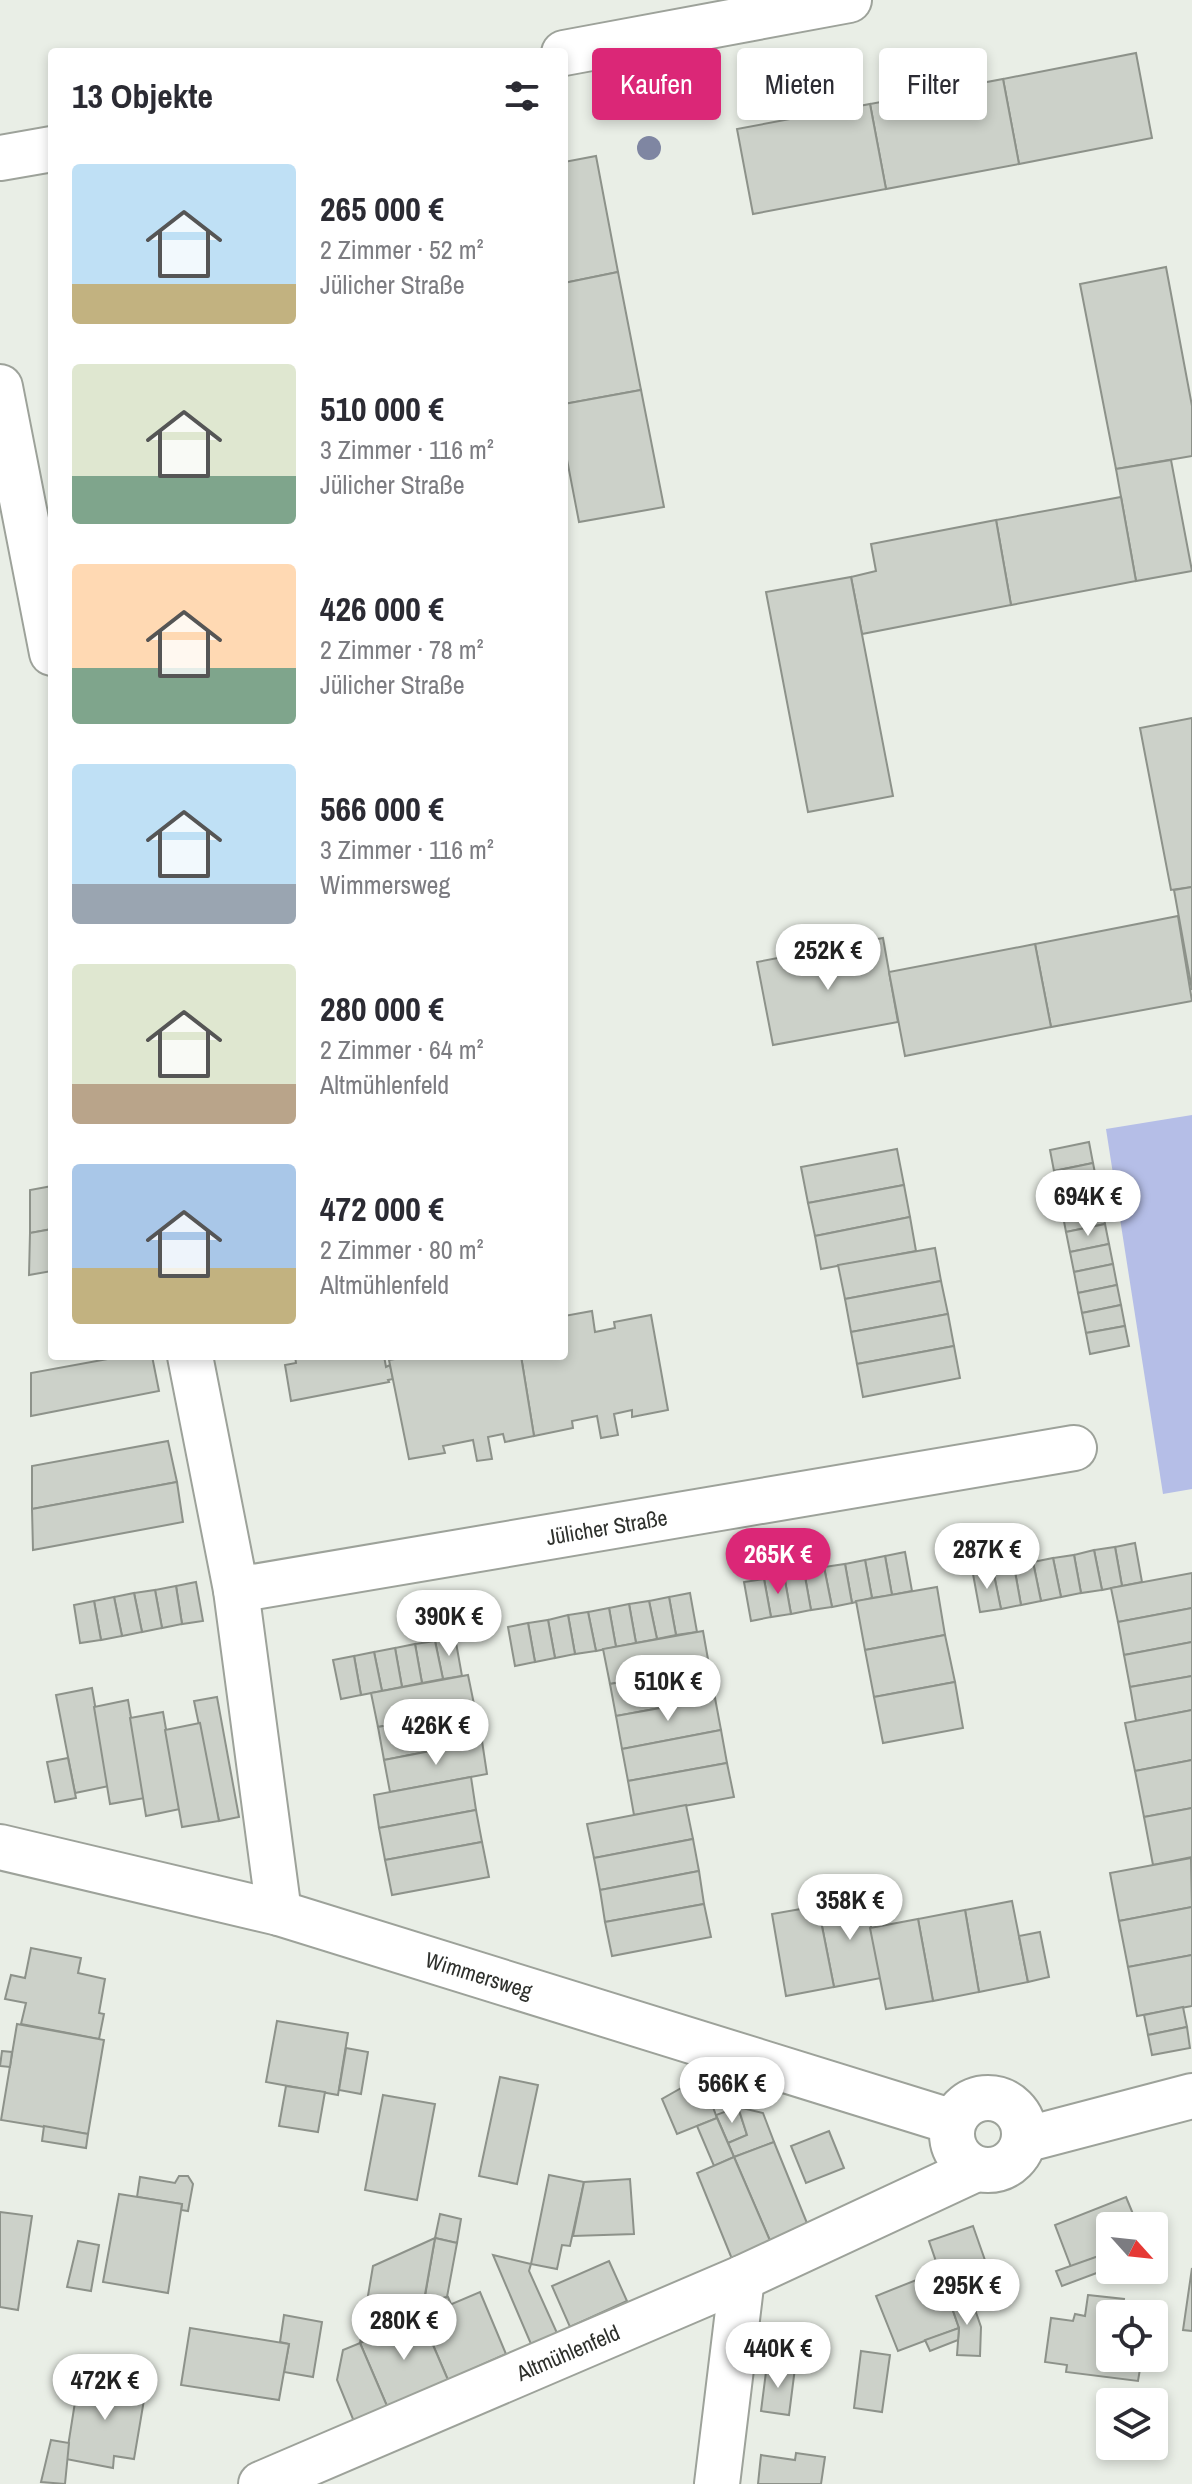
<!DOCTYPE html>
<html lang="de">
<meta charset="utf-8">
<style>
body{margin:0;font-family:"Archivo Narrow",sans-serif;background:#f2f2f3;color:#2b2b33;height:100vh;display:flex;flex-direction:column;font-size:30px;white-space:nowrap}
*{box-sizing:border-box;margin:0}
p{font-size:26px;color:#7c7c81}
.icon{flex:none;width:44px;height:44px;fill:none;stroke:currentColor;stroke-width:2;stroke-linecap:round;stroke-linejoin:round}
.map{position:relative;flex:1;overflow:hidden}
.sheet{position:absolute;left:48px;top:48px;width:520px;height:1312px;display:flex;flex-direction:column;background:#fff;border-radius:8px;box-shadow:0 4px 12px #0003}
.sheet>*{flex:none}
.banner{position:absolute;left:592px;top:48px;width:480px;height:72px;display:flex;gap:16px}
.needle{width:52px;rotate:117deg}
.buttons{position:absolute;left:1096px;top:2212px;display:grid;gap:16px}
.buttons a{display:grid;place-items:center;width:72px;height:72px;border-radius:8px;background:#fff;box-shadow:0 4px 12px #0003;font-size:40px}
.price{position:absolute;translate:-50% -68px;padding:0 18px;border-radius:28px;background:#fff;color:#222;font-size:26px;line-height:52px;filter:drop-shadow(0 2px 4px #0008)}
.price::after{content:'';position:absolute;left:50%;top:48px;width:24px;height:18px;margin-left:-12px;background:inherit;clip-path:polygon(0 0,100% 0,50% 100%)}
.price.active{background:#db2777;color:#fff}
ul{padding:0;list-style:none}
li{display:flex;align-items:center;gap:24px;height:200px;padding:0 24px}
li span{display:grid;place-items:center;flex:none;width:224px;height:160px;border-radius:8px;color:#555}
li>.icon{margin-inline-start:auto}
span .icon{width:96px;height:96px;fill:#fffc;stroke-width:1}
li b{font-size:34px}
h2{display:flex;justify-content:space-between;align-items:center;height:96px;padding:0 24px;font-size:34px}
.tag{padding:0 28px;border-radius:8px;background:#fff;box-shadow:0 4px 12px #0003;font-size:28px;line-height:72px}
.tag.active{background:#db2777;color:#fff}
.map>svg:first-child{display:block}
.green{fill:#b5bee7}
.building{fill:#ccd1c9;stroke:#8d928a;stroke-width:2}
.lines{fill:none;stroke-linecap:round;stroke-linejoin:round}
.minor-casing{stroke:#9da29a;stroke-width:48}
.minor{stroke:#fff;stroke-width:44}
.tree{fill:#7f86a2}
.labels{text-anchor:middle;stroke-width:8;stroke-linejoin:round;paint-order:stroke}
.street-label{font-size:22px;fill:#2e302c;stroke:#f6fcf3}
</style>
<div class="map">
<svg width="1192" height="2484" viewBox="0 0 1192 2484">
<rect width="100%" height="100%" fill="#e9eee6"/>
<path class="green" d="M 1192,1115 L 1192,1489 L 1163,1494 L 1106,1129 Z"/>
<g class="building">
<path d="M 1136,53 L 1152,138 L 1019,164 L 1003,79 Z"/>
<path d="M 1003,79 L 1019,164 L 886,189 L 870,104 Z"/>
<path d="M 870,104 L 886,189 L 753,214 L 737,129 Z"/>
<path d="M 596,156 L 618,272 L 564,283 L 564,162 Z"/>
<path d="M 1166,267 L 1192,406 L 1192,456 L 1116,469 L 1080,284 Z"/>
<path d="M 618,272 L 641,390 L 564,404 L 564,283 Z"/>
<path d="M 641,390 L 664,507 L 579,522 L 564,444 L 564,404 Z"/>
<path d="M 1171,460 L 1192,571 L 1136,581 L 1116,469 Z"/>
<path d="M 1121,497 L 1136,581 L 1011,605 L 996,520 Z"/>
<path d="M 996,520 L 1011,605 L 862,634 L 851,577 L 876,571 L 871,544 Z"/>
<path d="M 851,577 L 893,796 L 808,812 L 766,592 Z"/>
<path d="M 1192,718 L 1192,887 L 1171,890 L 1140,728 Z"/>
<path d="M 1192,887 L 1192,990 L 1174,890 Z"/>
<path d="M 1178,916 L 1192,1001 L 1051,1027 L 1035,944 Z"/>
<path d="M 883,938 L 898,1022 L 773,1045 L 757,962 Z"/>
<path d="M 1035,944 L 1051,1027 L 905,1056 L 889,972 Z"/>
<path d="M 1089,1142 L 1093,1163 L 1054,1171 L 1050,1150 Z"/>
<path d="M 897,1149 L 904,1185 L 808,1203 L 801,1167 Z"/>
<path d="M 1093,1163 L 1097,1183 L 1058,1191 L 1054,1171 Z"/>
<path d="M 1097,1183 L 1101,1203 L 1062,1211 L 1058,1191 Z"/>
<path d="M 904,1185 L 910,1217 L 815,1236 L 808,1203 Z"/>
<path d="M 52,1186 L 52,1229 L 30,1233 L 30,1190 Z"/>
<path d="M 1101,1203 L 1105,1224 L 1066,1232 L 1062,1211 Z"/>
<path d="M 910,1217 L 916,1251 L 821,1269 L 815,1236 Z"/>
<path d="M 1105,1224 L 1109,1244 L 1070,1252 L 1066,1232 Z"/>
<path d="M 52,1229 L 52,1271 L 29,1275 L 30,1233 Z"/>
<path d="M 1109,1244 L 1113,1264 L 1074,1272 L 1070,1252 Z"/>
<path d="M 935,1248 L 941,1281 L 845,1299 L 838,1265 Z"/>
<path d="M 1113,1264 L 1117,1285 L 1078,1293 L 1074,1272 Z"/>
<path d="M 941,1281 L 948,1314 L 851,1332 L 845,1299 Z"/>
<path d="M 1117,1285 L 1121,1305 L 1082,1313 L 1078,1293 Z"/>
<path d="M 1121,1305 L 1125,1326 L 1086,1333 L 1082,1313 Z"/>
<path d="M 592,1311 L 595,1332 L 615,1328 L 614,1322 L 651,1315 L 668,1410 L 632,1417 L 632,1410 L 614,1414 L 618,1435 L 601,1438 L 597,1416 L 572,1421 L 573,1428 L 534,1436 L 521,1356 L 564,1356 L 564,1316 Z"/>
<path d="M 948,1314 L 954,1346 L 857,1364 L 851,1332 Z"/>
<path d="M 1125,1326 L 1129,1346 L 1090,1354 L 1086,1333 Z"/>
<path d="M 954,1346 L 960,1378 L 863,1397 L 857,1364 Z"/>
<path d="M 124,1356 L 152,1356 L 159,1391 L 31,1416 L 31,1373 Z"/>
<path d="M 295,1356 L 384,1356 L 386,1367 L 390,1365 L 393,1379 L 388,1380 L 389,1382 L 291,1401 L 285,1365 L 296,1363 Z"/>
<path d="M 412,1356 L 521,1356 L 534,1436 L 505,1442 L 503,1434 L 488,1437 L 492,1459 L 477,1461 L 473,1440 L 443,1446 L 445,1453 L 409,1459 L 389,1360 Z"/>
<path d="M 168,1441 L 177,1482 L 32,1509 L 32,1466 Z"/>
<path d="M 177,1482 L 183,1522 L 33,1550 L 32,1509 Z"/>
<path d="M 1135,1543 L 1142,1582 L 1122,1586 L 1115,1547 Z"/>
<path d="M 1115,1547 L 1122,1586 L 1102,1590 L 1094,1550 Z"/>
<path d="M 1094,1550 L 1102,1590 L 1081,1593 L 1074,1555 Z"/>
<path d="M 905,1552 L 912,1591 L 892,1595 L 885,1556 Z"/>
<path d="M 1074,1555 L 1081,1593 L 1061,1597 L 1053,1558 Z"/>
<path d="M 885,1556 L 892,1595 L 872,1598 L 865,1560 Z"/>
<path d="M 1053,1558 L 1061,1597 L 1041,1601 L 1033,1562 Z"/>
<path d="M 865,1560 L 872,1598 L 852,1603 L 845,1564 Z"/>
<path d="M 1033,1562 L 1041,1601 L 1021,1605 L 1014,1566 Z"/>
<path d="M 845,1564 L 852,1603 L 832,1607 L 824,1567 Z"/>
<path d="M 1014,1566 L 1021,1605 L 1001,1609 L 993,1570 Z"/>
<path d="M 824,1567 L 832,1607 L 811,1610 L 804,1571 Z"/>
<path d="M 993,1570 L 1001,1609 L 980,1612 L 973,1574 Z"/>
<path d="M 804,1571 L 811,1610 L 791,1614 L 784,1575 Z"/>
<path d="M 1192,1573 L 1192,1608 L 1118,1622 L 1111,1588 Z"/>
<path d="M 784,1575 L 791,1614 L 771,1617 L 764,1579 Z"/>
<path d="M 764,1579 L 771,1617 L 751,1621 L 744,1582 Z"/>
<path d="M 196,1582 L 203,1621 L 182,1624 L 176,1586 Z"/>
<path d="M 176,1586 L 182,1624 L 162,1628 L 155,1590 Z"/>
<path d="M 937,1587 L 945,1635 L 865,1650 L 856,1601 Z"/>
<path d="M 155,1590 L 162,1628 L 142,1632 L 134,1593 Z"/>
<path d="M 134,1593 L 142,1632 L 122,1636 L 114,1597 Z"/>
<path d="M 690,1593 L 697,1632 L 676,1635 L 669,1597 Z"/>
<path d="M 114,1597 L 122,1636 L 101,1640 L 94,1601 Z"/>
<path d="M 669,1597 L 676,1635 L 657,1639 L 649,1601 Z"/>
<path d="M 94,1601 L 101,1640 L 80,1643 L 74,1605 Z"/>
<path d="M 649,1601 L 657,1639 L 636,1643 L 629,1604 Z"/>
<path d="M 629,1604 L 636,1643 L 616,1647 L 609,1608 Z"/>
<path d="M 609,1608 L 616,1647 L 596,1651 L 588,1612 Z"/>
<path d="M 1192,1608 L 1192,1642 L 1124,1655 L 1118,1622 Z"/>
<path d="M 588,1612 L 596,1651 L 575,1654 L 568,1615 Z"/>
<path d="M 568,1615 L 575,1654 L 555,1658 L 548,1620 Z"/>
<path d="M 548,1620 L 555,1658 L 535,1662 L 528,1623 Z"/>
<path d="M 528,1623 L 535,1662 L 515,1666 L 508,1627 Z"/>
<path d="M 703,1631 L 709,1665 L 610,1684 L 603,1649 Z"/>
<path d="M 945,1635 L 955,1682 L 874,1697 L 865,1650 Z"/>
<path d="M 455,1637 L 462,1676 L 443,1679 L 435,1641 Z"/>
<path d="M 435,1641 L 443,1679 L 422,1683 L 415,1644 Z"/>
<path d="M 1192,1642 L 1192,1676 L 1130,1687 L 1124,1655 Z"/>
<path d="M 415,1644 L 422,1683 L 402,1687 L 395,1648 Z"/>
<path d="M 395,1648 L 402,1687 L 382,1691 L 374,1652 Z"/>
<path d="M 374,1652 L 382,1691 L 361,1695 L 354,1656 Z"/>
<path d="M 354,1656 L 361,1695 L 341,1699 L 333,1660 Z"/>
<path d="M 709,1665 L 715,1698 L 616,1716 L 610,1684 Z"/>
<path d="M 468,1675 L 475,1709 L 378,1727 L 371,1693 Z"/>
<path d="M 1192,1676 L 1192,1710 L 1136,1721 L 1130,1687 Z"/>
<path d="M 955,1682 L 963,1728 L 883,1743 L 874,1697 Z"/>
<path d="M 92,1688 L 109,1786 L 75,1793 L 56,1695 Z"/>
<path d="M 217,1697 L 239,1817 L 219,1821 L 194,1701 Z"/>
<path d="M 715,1698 L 721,1730 L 622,1749 L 616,1716 Z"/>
<path d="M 128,1700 L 145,1798 L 110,1804 L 94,1707 Z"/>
<path d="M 475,1709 L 482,1741 L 384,1760 L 378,1727 Z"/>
<path d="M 1192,1710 L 1192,1760 L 1135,1771 L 1125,1723 Z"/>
<path d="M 163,1712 L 180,1809 L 146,1816 L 130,1718 Z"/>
<path d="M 200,1723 L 219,1821 L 182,1827 L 165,1730 Z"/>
<path d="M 721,1730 L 727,1763 L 628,1781 L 622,1749 Z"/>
<path d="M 482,1741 L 487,1774 L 390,1792 L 384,1760 Z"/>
<path d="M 68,1758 L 76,1798 L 55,1802 L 47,1762 Z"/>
<path d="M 1192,1760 L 1192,1808 L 1144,1817 L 1135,1771 Z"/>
<path d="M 727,1763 L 734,1797 L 634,1815 L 628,1781 Z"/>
<path d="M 471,1777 L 476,1810 L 379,1828 L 374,1795 Z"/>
<path d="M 686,1805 L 693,1839 L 594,1858 L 587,1824 Z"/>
<path d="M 1192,1808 L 1192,1857 L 1153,1865 L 1144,1817 Z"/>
<path d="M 476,1810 L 482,1842 L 385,1860 L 379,1828 Z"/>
<path d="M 693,1839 L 699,1871 L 600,1890 L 594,1858 Z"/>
<path d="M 482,1842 L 489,1877 L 392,1895 L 385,1860 Z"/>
<path d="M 1191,1858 L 1192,1907 L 1119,1921 L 1110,1873 Z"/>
<path d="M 699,1871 L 704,1904 L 605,1922 L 600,1890 Z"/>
<path d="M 865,1896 L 881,1978 L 834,1987 L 818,1906 Z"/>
<path d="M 1012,1901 L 1028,1982 L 979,1992 L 965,1910 Z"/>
<path d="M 704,1904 L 711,1937 L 612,1956 L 605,1922 Z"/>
<path d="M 818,1906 L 834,1987 L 786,1996 L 772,1914 Z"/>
<path d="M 1192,1907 L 1192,1955 L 1128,1967 L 1119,1921 Z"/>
<path d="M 965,1910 L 979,1992 L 933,2001 L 918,1919 Z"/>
<path d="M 918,1919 L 933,2001 L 886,2009 L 870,1928 Z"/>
<path d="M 1040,1932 L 1049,1977 L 1028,1982 L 1019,1936 Z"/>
<path d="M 31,1948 L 81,1958 L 78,1973 L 105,1979 L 99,2013 L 104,2014 L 99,2039 L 21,2024 L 26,2003 L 5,1999 L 11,1975 L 25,1978 Z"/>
<path d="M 1192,1955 L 1192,2006 L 1137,2016 L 1128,1967 Z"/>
<path d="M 1183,2007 L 1187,2027 L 1148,2035 L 1144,2015 Z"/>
<path d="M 277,2021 L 348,2033 L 338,2095 L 266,2082 Z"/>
<path d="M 17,2024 L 104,2040 L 88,2134 L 1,2120 Z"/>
<path d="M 1187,2027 L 1190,2048 L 1152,2055 L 1148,2035 Z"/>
<path d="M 346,2048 L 368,2052 L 361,2094 L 339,2090 Z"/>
<path d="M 2,2051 L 12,2052 L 10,2067 L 0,2066 Z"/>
<path d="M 500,2077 L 538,2085 L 517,2184 L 479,2176 Z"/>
<path d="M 286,2086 L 325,2092 L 318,2132 L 279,2126 Z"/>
<path d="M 683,2087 L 708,2094 L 717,2118 L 677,2134 L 662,2099 Z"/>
<path d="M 383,2095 L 435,2104 L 417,2200 L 365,2190 Z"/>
<path d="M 738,2107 L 747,2135 L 728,2143 L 716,2115 Z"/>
<path d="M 738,2107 L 763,2113 L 774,2142 L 734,2157 L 728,2143 L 747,2135 Z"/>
<path d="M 717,2118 L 734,2157 L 714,2166 L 697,2126 Z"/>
<path d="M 44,2126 L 88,2134 L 86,2148 L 42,2141 Z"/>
<path d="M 829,2131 L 844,2168 L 806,2183 L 791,2146 Z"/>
<path d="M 774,2142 L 809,2228 L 771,2243 L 734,2157 Z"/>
<path d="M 734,2157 L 771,2243 L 732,2259 L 697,2173 Z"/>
<path d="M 549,2175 L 584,2182 L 570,2246 L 562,2245 L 557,2269 L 531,2264 Z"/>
<path d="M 179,2176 L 188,2176 L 193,2184 L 188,2211 L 181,2210 L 182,2204 L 137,2197 L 140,2177 L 175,2183 Z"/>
<path d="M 630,2179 L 634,2234 L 573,2236 L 584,2182 Z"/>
<path d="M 119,2194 L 182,2204 L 168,2293 L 103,2282 Z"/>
<path d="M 1126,2197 L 1138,2226 L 1110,2226 L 1110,2252 L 1071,2267 L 1055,2225 Z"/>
<path d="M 0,2212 L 32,2216 L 18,2310 L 0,2307 Z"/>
<path d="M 440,2214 L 461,2219 L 457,2243 L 435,2238 Z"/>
<path d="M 973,2226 L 994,2286 L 950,2302 L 929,2241 Z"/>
<path d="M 435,2238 L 457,2243 L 447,2297 L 424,2302 Z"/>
<path d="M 435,2238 L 421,2317 L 360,2343 L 373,2266 Z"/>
<path d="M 78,2241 L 99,2245 L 91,2291 L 67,2287 Z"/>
<path d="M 1110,2252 L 1110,2268 L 1062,2286 L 1056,2271 Z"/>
<path d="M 493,2255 L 531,2264 L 529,2271 L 557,2333 L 531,2344 Z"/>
<path d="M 609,2261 L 627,2301 L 570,2327 L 552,2286 Z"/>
<path d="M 1192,2268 L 1192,2331 L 1183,2330 Z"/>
<path d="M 939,2271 L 959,2328 L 898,2351 L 876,2296 Z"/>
<path d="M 480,2292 L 506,2354 L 448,2380 L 421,2317 Z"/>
<path d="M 970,2295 L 981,2327 L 980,2356 L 957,2355 L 959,2328 L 950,2302 Z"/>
<path d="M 1088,2295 L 1124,2299 L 1122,2314 L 1110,2314 L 1110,2358 L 1145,2358 L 1141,2363 L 1138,2381 L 1066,2372 L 1067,2365 L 1045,2362 L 1051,2318 L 1073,2321 L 1075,2314 L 1085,2316 Z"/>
<path d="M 448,2297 L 451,2304 L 421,2317 L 424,2302 Z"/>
<path d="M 284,2315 L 322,2322 L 313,2377 L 284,2372 L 289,2344 L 280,2342 Z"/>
<path d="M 421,2317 L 448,2380 L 387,2406 L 360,2343 Z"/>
<path d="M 190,2328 L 289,2344 L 279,2400 L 181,2385 Z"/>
<path d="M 959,2328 L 958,2340 L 930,2351 L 925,2340 Z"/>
<path d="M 360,2343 L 387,2406 L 355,2424 L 337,2380 L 343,2350 Z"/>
<path d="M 861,2351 L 890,2355 L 882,2412 L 854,2408 Z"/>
<path d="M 767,2364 L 795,2368 L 789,2415 L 761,2411 Z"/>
<path d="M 79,2377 L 146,2388 L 134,2459 L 114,2456 L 113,2468 L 66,2459 Z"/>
<path d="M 51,2440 L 69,2443 L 65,2484 L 41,2482 Z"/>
<path d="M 796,2453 L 825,2457 L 821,2484 L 758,2484 L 761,2455 L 795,2460 Z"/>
</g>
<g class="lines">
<g class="minor-casing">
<g id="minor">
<path d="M 564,53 L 849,0"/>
<path d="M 0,158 L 52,149"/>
<path d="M 0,387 L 52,653"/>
<path d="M 190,1356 L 236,1590 L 279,1913"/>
<path id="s1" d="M 236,1590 L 1074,1448"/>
<path id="s2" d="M 0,1847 L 279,1913 L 953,2122"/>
<circle cx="988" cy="2134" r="36"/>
<path d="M 1024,2140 L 1192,2096"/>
<path id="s3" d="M 261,2484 L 742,2278 L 976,2169"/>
<path d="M 717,2484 L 742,2278"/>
</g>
</g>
<use href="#minor" class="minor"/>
</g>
<circle class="tree" cx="649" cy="148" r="12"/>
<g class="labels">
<g class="street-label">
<text dy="8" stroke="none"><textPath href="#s1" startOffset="376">Jülicher Straße</textPath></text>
<text dy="8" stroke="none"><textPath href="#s2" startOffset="496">Wimmersweg</textPath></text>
<text dy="8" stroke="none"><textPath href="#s3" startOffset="334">Altmühlenfeld</textPath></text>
</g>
</g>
</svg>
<div class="buttons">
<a><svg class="needle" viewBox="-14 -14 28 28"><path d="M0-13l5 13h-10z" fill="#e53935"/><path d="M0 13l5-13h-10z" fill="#7c7c81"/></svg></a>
<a><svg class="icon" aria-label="locate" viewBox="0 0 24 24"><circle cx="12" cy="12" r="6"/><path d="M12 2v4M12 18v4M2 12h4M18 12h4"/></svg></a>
<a><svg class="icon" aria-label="layers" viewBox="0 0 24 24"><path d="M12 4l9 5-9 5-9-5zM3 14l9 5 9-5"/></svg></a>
</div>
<b class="price" style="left:828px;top:992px">252K €</b>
<b class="price" style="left:1088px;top:1238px">694K €</b>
<b class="price" style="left:987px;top:1591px">287K €</b>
<b class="price active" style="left:778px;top:1596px">265K €</b>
<b class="price" style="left:449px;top:1658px">390K €</b>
<b class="price" style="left:668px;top:1723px">510K €</b>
<b class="price" style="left:436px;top:1767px">426K €</b>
<b class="price" style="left:850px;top:1942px">358K €</b>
<b class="price" style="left:732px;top:2125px">566K €</b>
<b class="price" style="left:967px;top:2327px">295K €</b>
<b class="price" style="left:404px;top:2362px">280K €</b>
<b class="price" style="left:778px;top:2390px">440K €</b>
<b class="price" style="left:105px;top:2422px">472K €</b>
<div class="banner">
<a class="tag active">Kaufen</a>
<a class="tag">Mieten</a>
<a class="tag">Filter</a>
</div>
<section class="sheet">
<h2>13 Objekte<svg class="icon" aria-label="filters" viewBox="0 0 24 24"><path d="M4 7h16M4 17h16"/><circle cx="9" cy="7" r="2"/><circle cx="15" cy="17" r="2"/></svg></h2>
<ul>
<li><span style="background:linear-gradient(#bfe0f5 75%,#c2b280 0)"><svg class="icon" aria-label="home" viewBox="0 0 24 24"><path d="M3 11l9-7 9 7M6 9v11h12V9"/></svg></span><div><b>265 000 €</b><p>2 Zimmer · 52 m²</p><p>Jülicher Straße</p></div></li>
<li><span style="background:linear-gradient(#dfe7d0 70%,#7fa58c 0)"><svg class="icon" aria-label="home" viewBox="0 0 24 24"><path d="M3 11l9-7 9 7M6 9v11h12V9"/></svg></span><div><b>510 000 €</b><p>3 Zimmer · 116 m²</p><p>Jülicher Straße</p></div></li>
<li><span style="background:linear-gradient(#ffd9b3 65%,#7fa58c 0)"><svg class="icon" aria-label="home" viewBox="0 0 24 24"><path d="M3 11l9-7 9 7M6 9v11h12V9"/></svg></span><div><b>426 000 €</b><p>2 Zimmer · 78 m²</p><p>Jülicher Straße</p></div></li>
<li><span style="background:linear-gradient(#bfe0f5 75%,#9aa5b1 0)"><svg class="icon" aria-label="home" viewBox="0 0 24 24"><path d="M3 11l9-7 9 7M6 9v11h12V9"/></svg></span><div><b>566 000 €</b><p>3 Zimmer · 116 m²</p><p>Wimmersweg</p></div></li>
<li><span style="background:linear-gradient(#dfe7d0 75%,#b9a48a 0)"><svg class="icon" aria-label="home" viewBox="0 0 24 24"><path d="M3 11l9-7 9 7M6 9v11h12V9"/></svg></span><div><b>280 000 €</b><p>2 Zimmer · 64 m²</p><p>Altmühlenfeld</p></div></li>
<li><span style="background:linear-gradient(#a9c7e8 65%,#c2b280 0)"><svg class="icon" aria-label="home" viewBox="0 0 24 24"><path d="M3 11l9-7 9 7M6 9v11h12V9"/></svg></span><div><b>472 000 €</b><p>2 Zimmer · 80 m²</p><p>Altmühlenfeld</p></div></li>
</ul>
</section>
</div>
